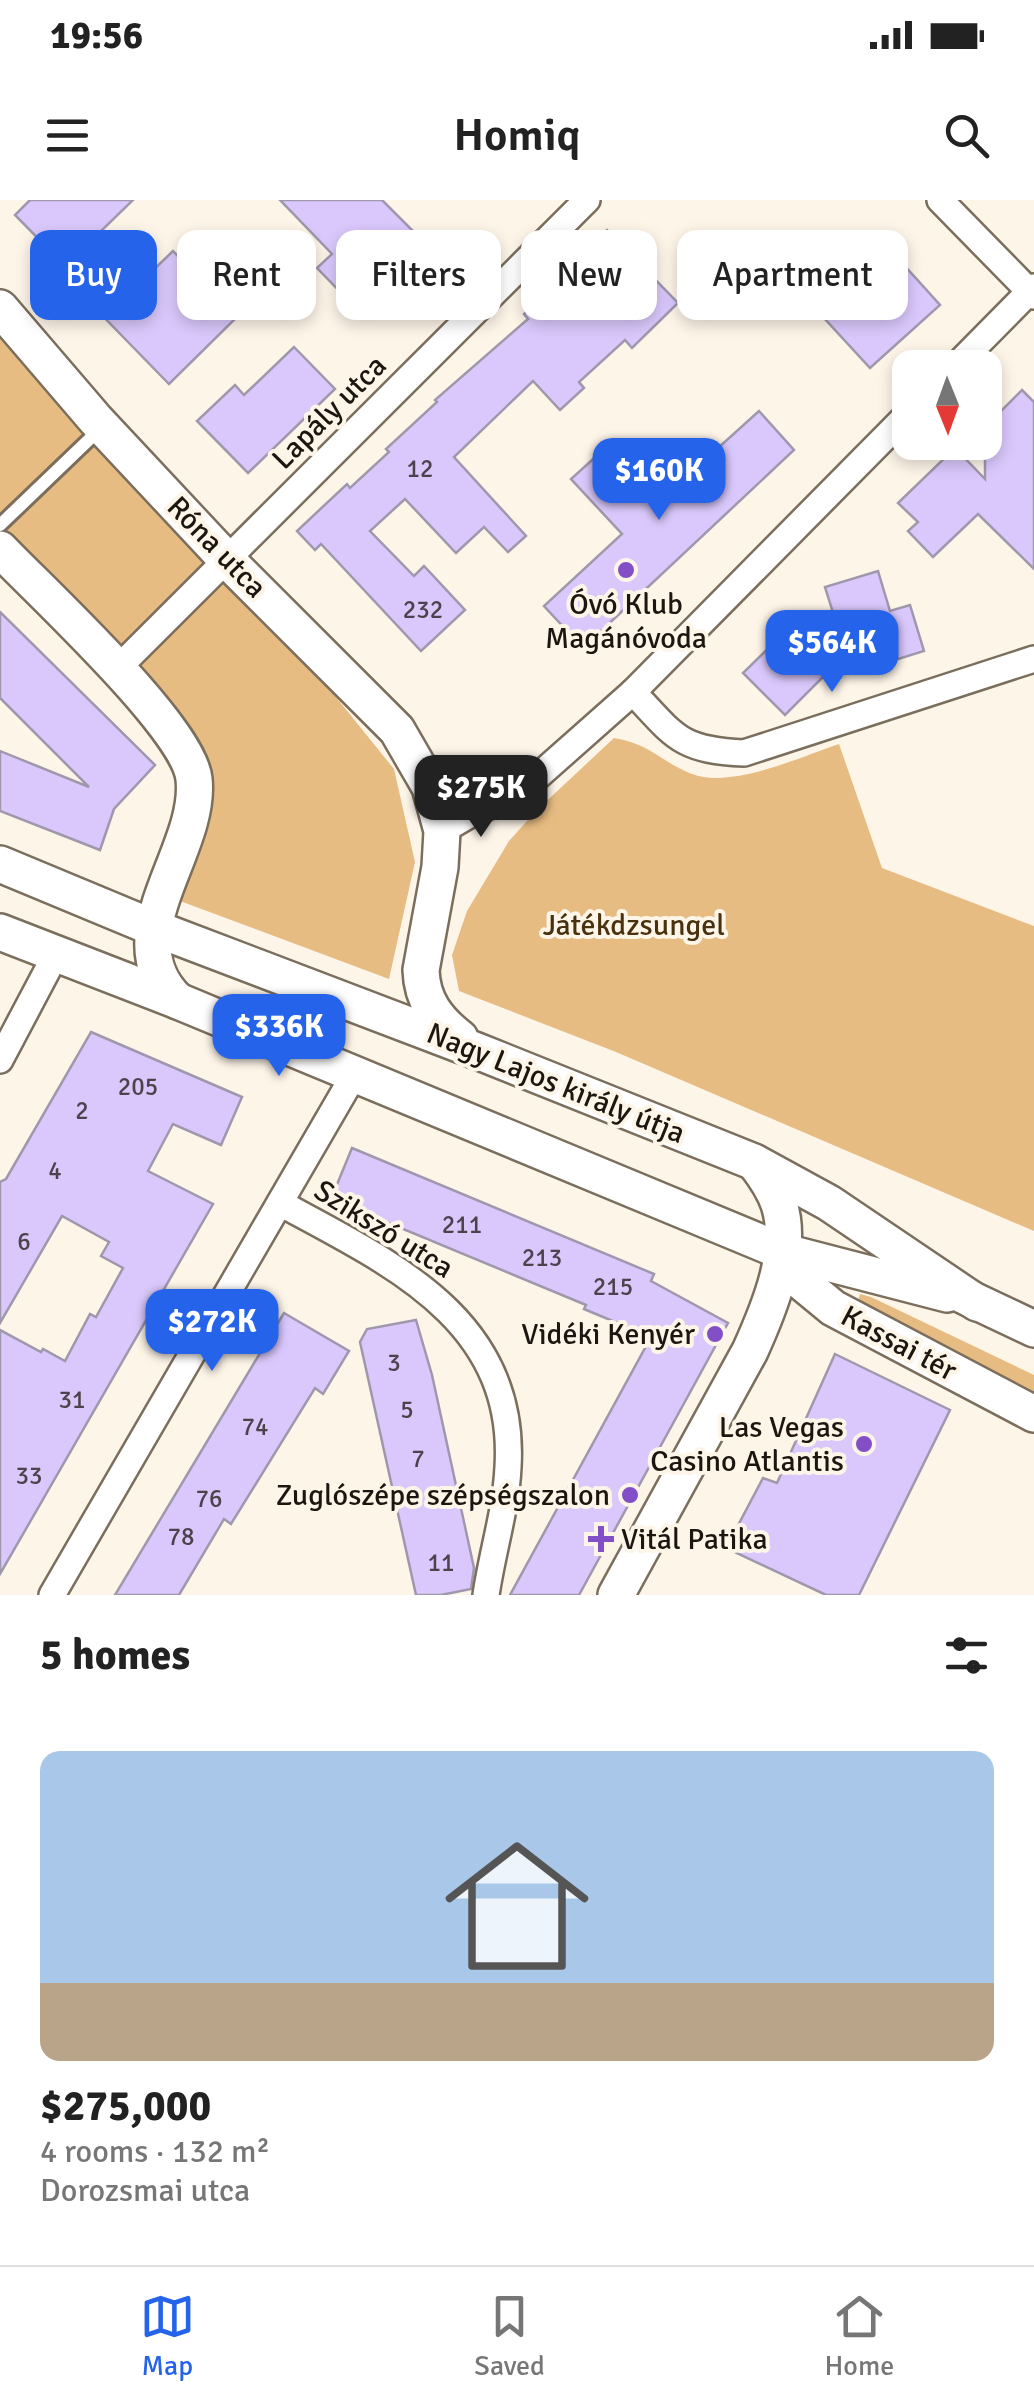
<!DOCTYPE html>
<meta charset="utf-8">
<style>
body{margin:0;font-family:Signika,sans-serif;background:#f6f6f6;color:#222;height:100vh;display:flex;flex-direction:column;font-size:38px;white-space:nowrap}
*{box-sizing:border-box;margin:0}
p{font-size:32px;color:#767676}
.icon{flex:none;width:55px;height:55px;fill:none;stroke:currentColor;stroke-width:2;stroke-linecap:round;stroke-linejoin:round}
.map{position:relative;height:1395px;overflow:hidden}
.sheet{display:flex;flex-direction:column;background:#fff;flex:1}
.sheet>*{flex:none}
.top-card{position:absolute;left:30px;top:30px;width:975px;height:90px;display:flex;gap:20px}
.needle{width:65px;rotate:179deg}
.controls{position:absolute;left:892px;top:150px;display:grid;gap:20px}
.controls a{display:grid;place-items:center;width:110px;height:110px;border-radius:20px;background:#fff;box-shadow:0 5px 15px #0003;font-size:50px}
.price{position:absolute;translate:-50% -85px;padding:0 22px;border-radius:20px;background:#2563eb;color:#fff;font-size:32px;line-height:65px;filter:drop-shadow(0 2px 5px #0008)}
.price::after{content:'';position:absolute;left:50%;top:60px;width:30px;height:22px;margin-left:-15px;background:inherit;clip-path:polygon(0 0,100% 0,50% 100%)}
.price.selected{background:#222;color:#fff}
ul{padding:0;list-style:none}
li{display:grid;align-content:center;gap:20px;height:530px;padding:0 40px}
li+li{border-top:2px solid #e0e0e0}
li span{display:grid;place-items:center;height:310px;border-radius:20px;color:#555}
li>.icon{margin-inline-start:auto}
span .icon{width:180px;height:180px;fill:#fffc;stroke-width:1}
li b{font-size:42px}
h2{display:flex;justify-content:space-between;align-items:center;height:120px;padding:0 40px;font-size:42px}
.tag{padding:0 35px;border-radius:20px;background:#fff;box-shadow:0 5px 15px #0003;font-size:35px;line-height:90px}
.tag.selected{background:#2563eb;color:#fff}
.status{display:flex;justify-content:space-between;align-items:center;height:70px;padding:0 50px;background:#fff;direction:ltr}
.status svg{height:28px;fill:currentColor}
header{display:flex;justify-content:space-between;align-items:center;height:130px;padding:0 40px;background:#fff;font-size:45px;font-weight:600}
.menu{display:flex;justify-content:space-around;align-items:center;height:140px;border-top:2px solid #e0e0e0;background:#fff;font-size:28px;color:#767676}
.menu a{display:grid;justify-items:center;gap:5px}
.menu .selected{color:#2563eb}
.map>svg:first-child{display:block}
.green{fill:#e7bc82}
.building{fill:#dac8fc;stroke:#9f98ad;stroke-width:2.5}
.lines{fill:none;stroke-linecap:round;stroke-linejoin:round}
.lane-casing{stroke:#7b6e5c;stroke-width:18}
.street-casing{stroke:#7b6e5c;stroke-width:30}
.secondary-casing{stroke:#7b6e5c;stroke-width:40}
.lane{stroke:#fff;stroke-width:12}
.street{stroke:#fff;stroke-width:25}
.secondary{stroke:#fff;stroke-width:35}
.poi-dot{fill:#834fc7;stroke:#fef5e9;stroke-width:4}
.labels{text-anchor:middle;stroke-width:8;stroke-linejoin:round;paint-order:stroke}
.number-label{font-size:25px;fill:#4c424b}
.street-label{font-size:30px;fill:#1c1610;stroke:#fef5e9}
.poi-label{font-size:30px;fill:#1c1610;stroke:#fef5e9;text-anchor:end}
.park-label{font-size:30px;fill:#49310d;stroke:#fef5e9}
</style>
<div class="status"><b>19:56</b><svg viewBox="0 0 49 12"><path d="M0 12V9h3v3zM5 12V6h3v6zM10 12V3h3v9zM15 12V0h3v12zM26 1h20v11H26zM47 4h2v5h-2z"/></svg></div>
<header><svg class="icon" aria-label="menu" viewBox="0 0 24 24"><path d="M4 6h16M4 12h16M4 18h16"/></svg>Homiq<svg class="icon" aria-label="search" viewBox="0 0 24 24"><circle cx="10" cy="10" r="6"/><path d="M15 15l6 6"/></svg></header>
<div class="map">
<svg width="1034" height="1395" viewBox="0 0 1034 1395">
<rect width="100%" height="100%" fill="#fef5e9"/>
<g class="green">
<path d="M 0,128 L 227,362 L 394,569 L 415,662 L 389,779 L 180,701 L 210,612 L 210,567 L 191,527 L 0,334 Z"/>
<path d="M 614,538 C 651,544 661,562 692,574 C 732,589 800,557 839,544 L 882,668 L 1034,726 L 1034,1031 L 616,852 L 459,791 L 452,755 L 467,711 L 509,641 L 537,610 Z"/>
<path d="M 860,1094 L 871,1097 L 1034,1175 L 1034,1194 L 858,1102 Z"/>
</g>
<g class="building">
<path d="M 30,0 L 133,0 L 65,66 L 15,15 Z"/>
<path d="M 280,0 L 382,0 L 423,41 L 355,107 L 317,68 L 332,54 Z"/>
<path d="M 607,30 L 678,103 L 632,148 L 625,140 L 579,182 L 584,188 L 560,210 L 533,181 L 454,257 L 526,336 L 508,352 L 484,327 L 456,353 L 405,299 L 370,331 L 414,376 L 424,366 L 465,410 L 421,451 L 321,344 L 315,350 L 297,331 L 347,284 L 350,288 L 389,252 L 386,249 L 437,202 L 435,200 L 528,119 L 524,114 Z"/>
<path d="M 884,43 L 940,105 L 870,168 L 813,106 Z"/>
<path d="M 173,51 L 237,117 L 169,184 L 95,108 L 131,73 L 140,83 Z"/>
<path d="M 294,147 L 335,189 L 248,273 L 197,221 L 235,185 L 244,195 Z"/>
<path d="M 1022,190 L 1034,202 L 1034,369 L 978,314 L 933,357 L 908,331 L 918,322 L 898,303 L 955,248 L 985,279 L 985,227 Z"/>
<path d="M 759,211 L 794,250 L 583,448 L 544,406 L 622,334 L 571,279 L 603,250 L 650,300 L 692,261 L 697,267 Z"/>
<path d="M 878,371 L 890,411 L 910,405 L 924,451 L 863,470 L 855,445 L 846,454 L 825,387 Z"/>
<path d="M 0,412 L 155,565 L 114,609 L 100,650 L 0,611 L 0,551 L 89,587 L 0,498 Z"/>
<path d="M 785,432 L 827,473 L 785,515 L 743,473 Z"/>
<path d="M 91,832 L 242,897 L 221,945 L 173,924 L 148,971 L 213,1004 L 0,1374 L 0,1130 L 41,1152 L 43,1149 L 65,1161 L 90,1114 L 96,1117 L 123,1068 L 101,1056 L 109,1042 L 62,1016 L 0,1123 L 0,982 L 6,979 Z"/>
<path d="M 352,948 L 654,1074 L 651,1081 L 728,1123 L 579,1395 L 510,1395 L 651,1137 L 584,1109 L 586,1105 L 331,999 Z"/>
<path d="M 284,1113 L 349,1151 L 323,1194 L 315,1188 L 231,1324 L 224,1319 L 179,1395 L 115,1395 Z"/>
<path d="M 416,1120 L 432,1175 L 474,1368 L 471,1389 L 441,1395 L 416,1395 L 360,1142 L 367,1129 Z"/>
<path d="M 835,1154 L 950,1210 L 859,1395 L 826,1395 L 726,1348 L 763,1278 L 777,1283 Z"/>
</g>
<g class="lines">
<g class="lane-casing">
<path id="lane" d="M 0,325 L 99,230"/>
</g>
<g class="street-casing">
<g id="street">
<path d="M 940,0 L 1034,96"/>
<path d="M 954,168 L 1034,87"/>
<path d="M 116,470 L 587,0"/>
<path d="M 633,492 C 675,537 680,550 744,553 L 1034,459"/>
<path d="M 430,587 L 456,597 L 497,604"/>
<path d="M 442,631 L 469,615 L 519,593 L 633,492 L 910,212"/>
<path d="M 0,860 L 56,754"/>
<path d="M 280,1003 C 390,1063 517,1119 508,1267 C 506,1310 492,1353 486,1395"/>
<path d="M 52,1395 L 354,875"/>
</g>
</g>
<g class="secondary-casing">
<g id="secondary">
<path d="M 0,108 L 96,220 L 226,359 L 397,530 L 430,587 L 442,631 L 440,667 L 421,770 C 422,801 437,820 460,838"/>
<path d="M 0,349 C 41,392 189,528 194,579 C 202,652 110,737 178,801"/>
<path d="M 0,664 L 154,728 L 477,851 L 754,962 L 829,1003 L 977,1103"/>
<path d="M 0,732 L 178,801 L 781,1051 L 947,1094"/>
<path d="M 781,1051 L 799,1080 L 833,1108 L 1034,1214"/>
<path d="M 958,1093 L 1034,1129"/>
<path d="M 616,1395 L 750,1151 C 769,1109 794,1050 779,1004 C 774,989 765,976 755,963"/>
</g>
</g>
<use href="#lane" class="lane"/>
<use href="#street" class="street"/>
<use href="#secondary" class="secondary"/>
</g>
<g class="poi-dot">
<circle cx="626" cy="370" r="10"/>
<circle cx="715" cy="1134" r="10"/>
<circle cx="864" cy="1244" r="10"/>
<circle cx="630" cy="1295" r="10"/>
<path d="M596 1324h10v10h10v10h-10v10h-10v-10h-10v-10h10z"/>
</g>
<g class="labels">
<g class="number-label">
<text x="420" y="277">12</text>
<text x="423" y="418">232</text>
<text x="138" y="895">205</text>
<text x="82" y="919">2</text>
<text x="55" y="979">4</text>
<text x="462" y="1033">211</text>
<text x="24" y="1050">6</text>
<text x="542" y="1066">213</text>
<text x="613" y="1095">215</text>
<text x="394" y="1171">3</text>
<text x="72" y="1208">31</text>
<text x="407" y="1218">5</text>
<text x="255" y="1235">74</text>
<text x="418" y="1267">7</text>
<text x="29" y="1284">33</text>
<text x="209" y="1307">76</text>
<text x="181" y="1345">78</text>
<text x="441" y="1371">11</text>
</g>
<g class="street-label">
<text transform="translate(329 212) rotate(-45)" y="10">Lapály utca</text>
<text transform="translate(217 347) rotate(46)" y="10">Róna utca</text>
<text transform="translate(556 883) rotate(22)" y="10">Nagy Lajos király útja</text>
<text transform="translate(384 1029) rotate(32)" y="10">Szikszó utca</text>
<text transform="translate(899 1143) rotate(28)" y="10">Kassai tér</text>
</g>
<g class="poi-label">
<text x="626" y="414" text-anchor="middle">Óvó Klub<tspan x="626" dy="34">Magánóvoda</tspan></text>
<text x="695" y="1144">Vidéki Kenyér</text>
<text x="844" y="1237">Las Vegas<tspan x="844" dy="34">Casino Atlantis</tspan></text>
<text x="610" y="1305">Zuglószépe szépségszalon</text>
<text x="621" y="1349" text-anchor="start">Vitál Patika</text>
</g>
<g class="park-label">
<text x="634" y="735">Játékdzsungel</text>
</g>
</g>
</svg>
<div class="controls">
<a><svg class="needle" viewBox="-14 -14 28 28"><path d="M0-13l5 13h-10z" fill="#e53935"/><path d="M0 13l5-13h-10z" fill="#767676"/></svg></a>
</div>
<b class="price" style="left:659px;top:323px">$160K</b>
<b class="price" style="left:832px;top:495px">$564K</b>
<b class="price selected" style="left:481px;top:640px">$275K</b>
<b class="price" style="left:279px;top:879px">$336K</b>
<b class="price" style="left:212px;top:1174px">$272K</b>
<div class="top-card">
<a class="tag selected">Buy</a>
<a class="tag">Rent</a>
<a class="tag">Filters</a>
<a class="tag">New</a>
<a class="tag">Apartment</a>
</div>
</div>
<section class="sheet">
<h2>5 homes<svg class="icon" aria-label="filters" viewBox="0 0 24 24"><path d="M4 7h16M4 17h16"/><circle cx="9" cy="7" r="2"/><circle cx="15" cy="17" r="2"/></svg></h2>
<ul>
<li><span style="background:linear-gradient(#a9c7e8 75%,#b9a48a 0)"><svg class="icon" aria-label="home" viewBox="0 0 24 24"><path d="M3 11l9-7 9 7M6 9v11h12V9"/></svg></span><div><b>$275,000</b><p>4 rooms · 132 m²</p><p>Dorozsmai utca</p></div></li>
</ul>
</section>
<nav class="menu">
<a class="selected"><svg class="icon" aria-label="map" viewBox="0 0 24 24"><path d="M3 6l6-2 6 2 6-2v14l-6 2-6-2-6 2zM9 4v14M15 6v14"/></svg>Map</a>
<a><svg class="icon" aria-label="saved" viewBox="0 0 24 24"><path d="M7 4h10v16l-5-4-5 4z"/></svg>Saved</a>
<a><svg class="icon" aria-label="home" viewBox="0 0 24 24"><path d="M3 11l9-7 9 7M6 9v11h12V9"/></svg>Home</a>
</nav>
